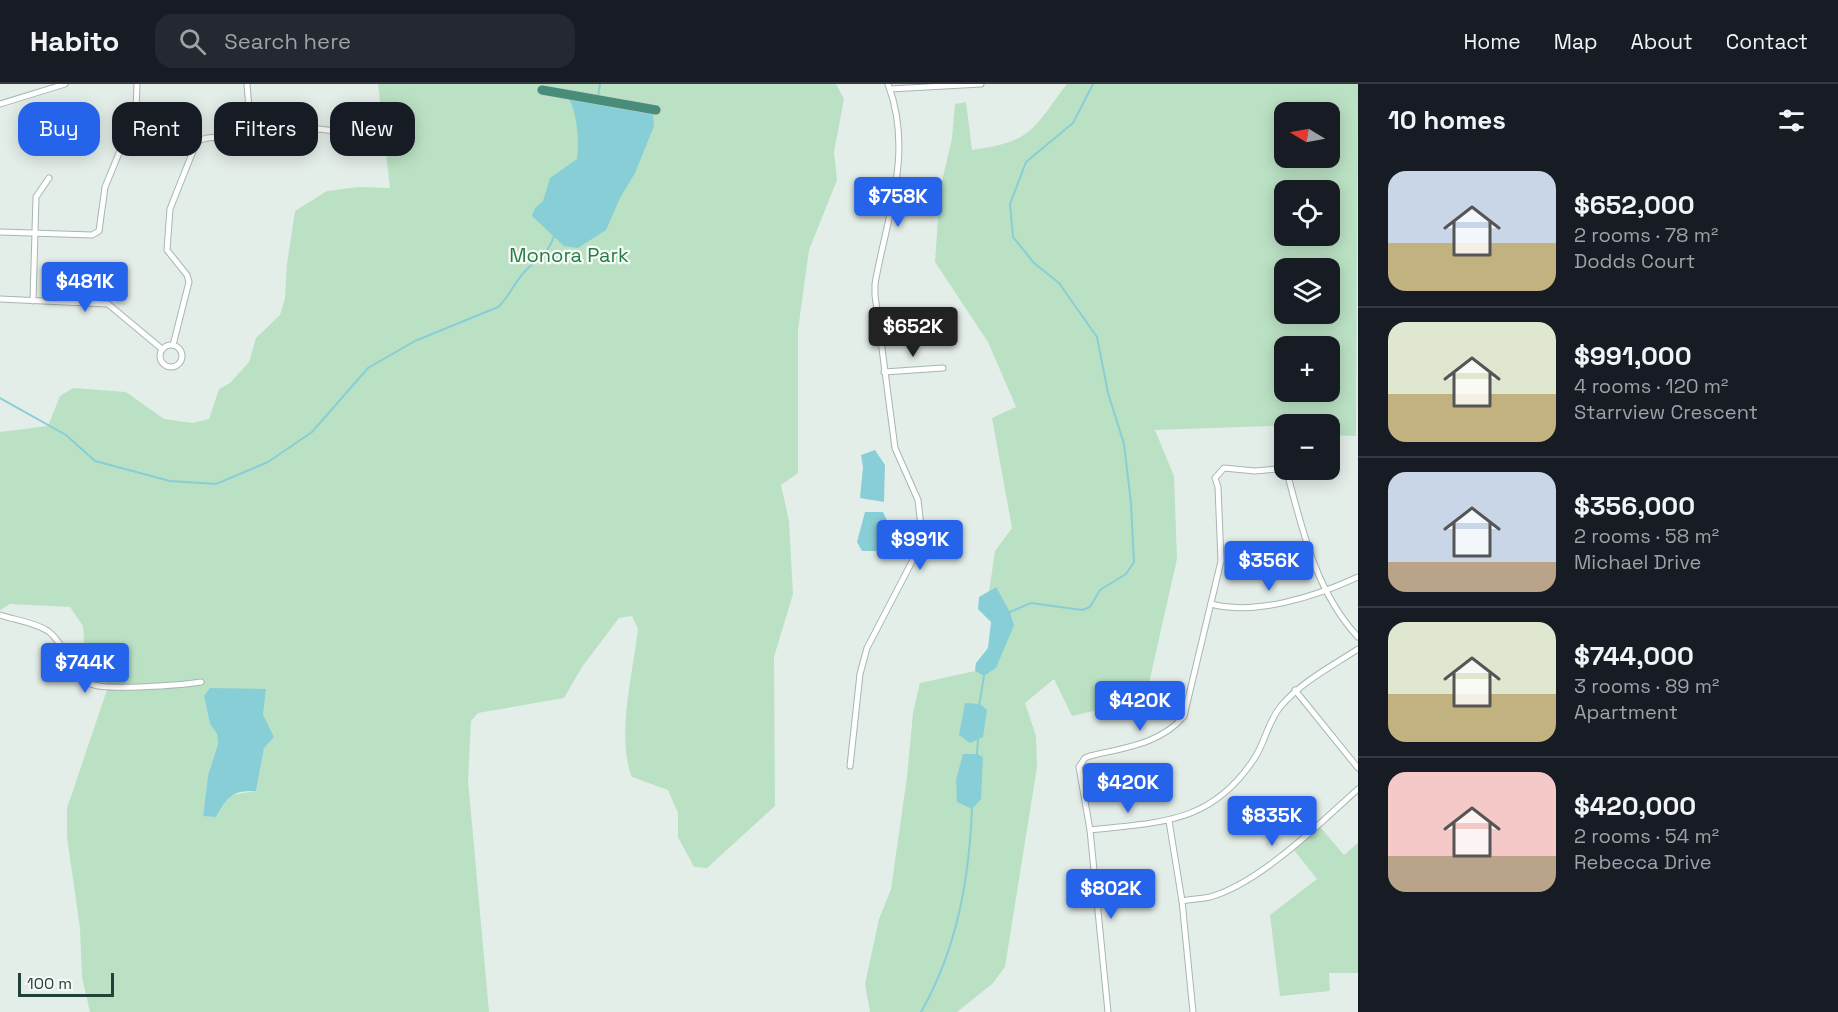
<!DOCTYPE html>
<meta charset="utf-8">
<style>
body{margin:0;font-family:"Space Grotesk",sans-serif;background:#242831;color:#f1f3f6;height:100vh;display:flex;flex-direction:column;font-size:22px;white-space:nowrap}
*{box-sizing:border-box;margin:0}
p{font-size:20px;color:#9ea1a6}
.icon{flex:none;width:33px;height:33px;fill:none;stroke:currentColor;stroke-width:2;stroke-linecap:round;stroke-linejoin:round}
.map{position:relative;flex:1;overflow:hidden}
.side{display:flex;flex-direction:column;background:#171b24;width:480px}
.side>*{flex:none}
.hud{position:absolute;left:18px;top:18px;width:570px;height:54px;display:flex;gap:12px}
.needle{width:39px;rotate:280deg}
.buttons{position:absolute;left:1274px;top:18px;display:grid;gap:12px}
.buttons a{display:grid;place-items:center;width:66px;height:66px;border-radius:12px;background:#171b24;box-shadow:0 3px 15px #0003;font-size:30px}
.scale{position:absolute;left:18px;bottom:15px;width:96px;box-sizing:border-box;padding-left:6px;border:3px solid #214238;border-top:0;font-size:16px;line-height:21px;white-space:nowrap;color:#214238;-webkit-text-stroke:4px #f5faf7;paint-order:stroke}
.price{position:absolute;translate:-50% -51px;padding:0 14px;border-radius:6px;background:#2563eb;color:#fff;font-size:20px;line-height:39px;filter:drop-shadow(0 2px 3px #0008)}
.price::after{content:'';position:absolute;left:50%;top:36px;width:18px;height:14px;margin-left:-9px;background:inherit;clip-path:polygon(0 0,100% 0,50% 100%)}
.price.selected{background:#222;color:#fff}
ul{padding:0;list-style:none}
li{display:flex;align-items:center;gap:18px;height:150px;padding:0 30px}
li+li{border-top:2px solid #363941}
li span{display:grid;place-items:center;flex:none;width:168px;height:120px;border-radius:18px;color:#555}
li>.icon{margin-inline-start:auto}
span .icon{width:72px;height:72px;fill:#fffc;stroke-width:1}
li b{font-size:26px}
h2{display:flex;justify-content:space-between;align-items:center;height:72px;padding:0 30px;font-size:26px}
.pill{padding:0 21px;border-radius:18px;background:#171b24;box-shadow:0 3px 15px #0003;font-size:21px;line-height:54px}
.pill.selected{background:#2563eb;color:#fff}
header{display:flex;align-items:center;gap:36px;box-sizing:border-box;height:84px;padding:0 30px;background:#171b24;border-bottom:2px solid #363941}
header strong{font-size:28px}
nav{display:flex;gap:33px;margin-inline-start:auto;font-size:21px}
.search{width:420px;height:54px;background:#242831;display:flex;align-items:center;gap:15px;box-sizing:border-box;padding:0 21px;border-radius:18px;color:#9ea1a6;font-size:22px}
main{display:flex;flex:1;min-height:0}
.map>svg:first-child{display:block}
.green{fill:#bbe1c4;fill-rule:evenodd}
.water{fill:#88ced7}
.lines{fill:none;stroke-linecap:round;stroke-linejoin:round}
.stream{stroke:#88ced7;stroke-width:2}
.minor-casing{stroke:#a6b7b0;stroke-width:7}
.trunk-casing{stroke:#c1cac7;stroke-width:10}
.minor{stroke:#fff;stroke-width:5}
.trunk{stroke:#488c7a;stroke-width:9}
.labels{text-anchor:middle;stroke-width:4.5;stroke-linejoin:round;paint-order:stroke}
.park-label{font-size:20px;fill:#287c45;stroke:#f5faf7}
</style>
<header>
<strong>Habito</strong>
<div class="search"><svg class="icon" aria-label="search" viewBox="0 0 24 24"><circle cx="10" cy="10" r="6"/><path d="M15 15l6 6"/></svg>Search here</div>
<nav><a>Home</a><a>Map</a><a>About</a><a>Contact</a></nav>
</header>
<main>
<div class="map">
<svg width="1358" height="928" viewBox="0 0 1358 928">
<rect width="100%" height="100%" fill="#e4eee9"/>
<g class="green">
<path d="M 378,0 L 836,0 L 844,15 L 834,68 L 837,96 L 809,166 L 798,246 L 798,389 L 781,401 L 789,437 L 793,510 L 774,573 L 775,722 L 707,784 L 694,783 L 678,753 L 678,729 L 668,706 L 632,693 C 616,654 633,588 638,545 L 632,532 L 619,534 L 582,583 L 564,614 L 478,629 L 471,637 L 468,696 L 489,928 L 90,928 L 82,893 L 80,844 L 67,753 L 67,724 L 109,600 L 86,587 L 83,542 L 70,523 L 10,520 L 0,526 L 0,348 L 48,342 L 60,312 L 73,304 L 126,308 L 164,335 L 193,339 L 209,335 L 219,305 L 230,299 L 249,278 L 256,254 L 280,231 L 285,214 L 287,180 L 295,127 L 327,107 L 359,103 L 390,104 ZM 204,612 L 263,630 L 274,653 L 264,663 L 256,707 L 230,711 L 216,733 L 203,731 L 208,691 L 218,660 L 217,650 L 210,640 Z"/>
<path d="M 1067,0 L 1358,0 L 1356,352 L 1329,351 L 1329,340 L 1155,346 L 1174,392 L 1177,475 L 1149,599 L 1128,619 L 1072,632 L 1054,595 L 1025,619 L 1036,652 L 1037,683 L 1005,883 L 992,900 L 957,928 L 870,928 L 865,900 L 879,835 L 891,805 L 907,693 L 913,629 L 920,599 L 975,587 L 984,592 L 1013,537 L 1010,528 L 995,503 L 989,508 L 995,467 L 1012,444 L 992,334 L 1016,323 L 988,258 L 935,178 L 940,106 L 952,54 L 955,20 L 966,18 L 972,66 C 1032,58 1032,46 1067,0 ZM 1284,28 L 1329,28 L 1329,74 L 1284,74 ZM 1284,106 L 1329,106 L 1329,152 L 1284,152 ZM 1284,184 L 1329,184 L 1329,230 L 1284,230 ZM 1284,262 L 1329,262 L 1329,308 L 1284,308 Z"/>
<path d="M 1320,743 L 1344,771 L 1358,759 L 1358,889 L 1329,889 L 1330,907 L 1280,912 L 1270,831 L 1317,795 L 1294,766 Z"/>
</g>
<g class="water">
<path d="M 568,14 L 653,29 L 654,42 L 635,89 L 620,114 L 606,146 L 578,164 L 564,162 L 532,132 L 535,124 L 543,117 L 550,94 L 577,75 C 579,59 578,28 568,14 Z"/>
<path d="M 875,366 L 885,381 L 884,418 L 860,414 L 863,383 L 861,371 Z"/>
<path d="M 865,428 L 883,428 L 892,447 L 889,467 L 862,467 L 857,458 Z"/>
<path d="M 996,503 L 1010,528 L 1014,541 L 996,584 L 984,592 L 975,587 L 976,579 L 988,564 L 991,538 L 978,525 L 979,513 Z"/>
<path d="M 210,604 L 266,605 L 263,630 L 274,653 L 264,664 L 256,707 C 230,707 229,712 216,733 L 203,732 L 208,691 L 218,660 L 217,650 L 210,640 L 204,612 Z"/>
<path d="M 965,619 L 980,620 L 987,626 L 983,653 L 970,659 L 959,651 Z"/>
<path d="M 963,670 L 977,670 L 983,673 L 981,715 L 972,725 L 957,718 L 956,696 Z"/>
</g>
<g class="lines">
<g class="stream">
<path d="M 598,13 L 600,0"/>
<path d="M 0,314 L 66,351 L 95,377 L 170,397 L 216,400 L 268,378 L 312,348 L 368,284 L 415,257 L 498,223 C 508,214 512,203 521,192 C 533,176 547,174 554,152"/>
<path d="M 1010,528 L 1031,519 L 1082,526 L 1090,523 L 1100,506 L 1126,490 L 1134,478 L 1131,419 L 1124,360 L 1108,309 L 1097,253 L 1059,199 L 1034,179 L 1013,153 L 1010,120 L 1026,78 L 1073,39 L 1093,0"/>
<path d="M 979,622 L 984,592"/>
<path d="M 977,670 L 978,655"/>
<path d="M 921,928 C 957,865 969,796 972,725"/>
</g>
<g class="minor-casing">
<g id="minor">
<path d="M 247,0 L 251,50"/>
<path d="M 890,5 L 981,0"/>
<path d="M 0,20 L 65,0"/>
<circle cx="368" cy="53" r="10"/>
<path d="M 0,148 L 92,151 L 99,147 L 105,103 L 136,28 L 137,0"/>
<path d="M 0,215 L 108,220 L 162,265"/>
<path d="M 33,217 L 36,113 L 49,94"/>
<path d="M 173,261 L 189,198 L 187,191 L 167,166 L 170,125 L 197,57 L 207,54 L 319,45 L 358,50"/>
<circle cx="171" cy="272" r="11"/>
<path d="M 884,288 L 943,284"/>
<path d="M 1211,520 C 1256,532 1317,512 1358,493"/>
<path d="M 0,531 C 15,536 34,538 48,547 C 66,560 70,590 91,600 C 106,607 182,601 201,598"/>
<path d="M 1295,606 L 1358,684"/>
<path d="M 850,682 L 860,590 L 867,564 L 917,468 L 921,442 L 918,416 L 895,364 L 875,211 L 875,200 C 887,131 914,69 888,0"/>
<path d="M 1169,737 L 1182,817 L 1193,928"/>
<path d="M 1090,746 C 1161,738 1211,740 1254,675 C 1265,659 1268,637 1281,622 C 1301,598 1332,582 1358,565"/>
<path d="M 1182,817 C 1191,815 1201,815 1210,813 C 1260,799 1319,740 1358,705"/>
<path d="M 1108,928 L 1090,746 L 1079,683 L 1085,674 L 1090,672 C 1123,664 1161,660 1184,632 L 1221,477 L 1218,403 L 1215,394 L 1224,384 L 1255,387 L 1277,385 L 1288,392 C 1303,449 1317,509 1358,553"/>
</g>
</g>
<g class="trunk-casing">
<path id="trunk" d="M 542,6 L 656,26"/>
</g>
<use href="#minor" class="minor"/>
<use href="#trunk" class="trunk"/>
</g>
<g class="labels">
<g class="park-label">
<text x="569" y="178">Monora Park</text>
</g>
</g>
</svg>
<div class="buttons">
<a><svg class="needle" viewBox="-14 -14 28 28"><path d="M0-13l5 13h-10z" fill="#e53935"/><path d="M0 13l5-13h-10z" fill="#9ea1a6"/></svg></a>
<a><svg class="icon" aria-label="locate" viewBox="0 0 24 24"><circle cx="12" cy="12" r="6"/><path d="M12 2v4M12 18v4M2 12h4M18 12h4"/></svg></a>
<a><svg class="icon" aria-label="layers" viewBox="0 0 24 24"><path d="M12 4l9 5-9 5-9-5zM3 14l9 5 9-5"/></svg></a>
<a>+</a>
<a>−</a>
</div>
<div class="scale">100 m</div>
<b class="price" style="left:898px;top:144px">$758K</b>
<b class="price" style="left:85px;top:229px">$481K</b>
<b class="price selected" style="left:913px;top:274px">$652K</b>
<b class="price" style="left:920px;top:487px">$991K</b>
<b class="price" style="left:1269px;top:508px">$356K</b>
<b class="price" style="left:85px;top:610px">$744K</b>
<b class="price" style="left:1140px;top:648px">$420K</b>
<b class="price" style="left:1128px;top:730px">$420K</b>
<b class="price" style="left:1272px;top:763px">$835K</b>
<b class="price" style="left:1111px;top:836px">$802K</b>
<div class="hud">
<a class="pill selected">Buy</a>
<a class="pill">Rent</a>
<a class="pill">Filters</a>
<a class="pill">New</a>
</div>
</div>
<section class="side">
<h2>10 homes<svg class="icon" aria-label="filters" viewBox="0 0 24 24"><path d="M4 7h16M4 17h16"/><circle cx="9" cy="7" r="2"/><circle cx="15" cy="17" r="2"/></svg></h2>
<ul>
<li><span style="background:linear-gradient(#c9d6e8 60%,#c2b280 0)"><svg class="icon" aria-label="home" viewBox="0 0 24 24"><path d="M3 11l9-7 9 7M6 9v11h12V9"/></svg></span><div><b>$652,000</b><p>2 rooms · 78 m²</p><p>Dodds Court</p></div></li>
<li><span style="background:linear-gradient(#dfe7d0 60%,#c2b280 0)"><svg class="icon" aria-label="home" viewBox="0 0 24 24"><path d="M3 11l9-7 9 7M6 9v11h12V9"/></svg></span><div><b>$991,000</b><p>4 rooms · 120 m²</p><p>Starrview Crescent</p></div></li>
<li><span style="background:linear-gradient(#c9d6e8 75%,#b9a48a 0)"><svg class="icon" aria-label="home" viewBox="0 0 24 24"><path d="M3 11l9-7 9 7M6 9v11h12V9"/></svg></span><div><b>$356,000</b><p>2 rooms · 58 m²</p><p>Michael Drive</p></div></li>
<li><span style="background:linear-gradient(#dfe7d0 60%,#c2b280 0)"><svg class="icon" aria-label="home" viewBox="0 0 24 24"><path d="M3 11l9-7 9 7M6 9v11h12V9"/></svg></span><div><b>$744,000</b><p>3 rooms · 89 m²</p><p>Apartment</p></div></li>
<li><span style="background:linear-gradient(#f6c9c9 70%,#b9a48a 0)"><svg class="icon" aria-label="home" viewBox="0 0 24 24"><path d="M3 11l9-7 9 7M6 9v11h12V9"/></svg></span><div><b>$420,000</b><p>2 rooms · 54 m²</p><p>Rebecca Drive</p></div></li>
</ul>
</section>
</main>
